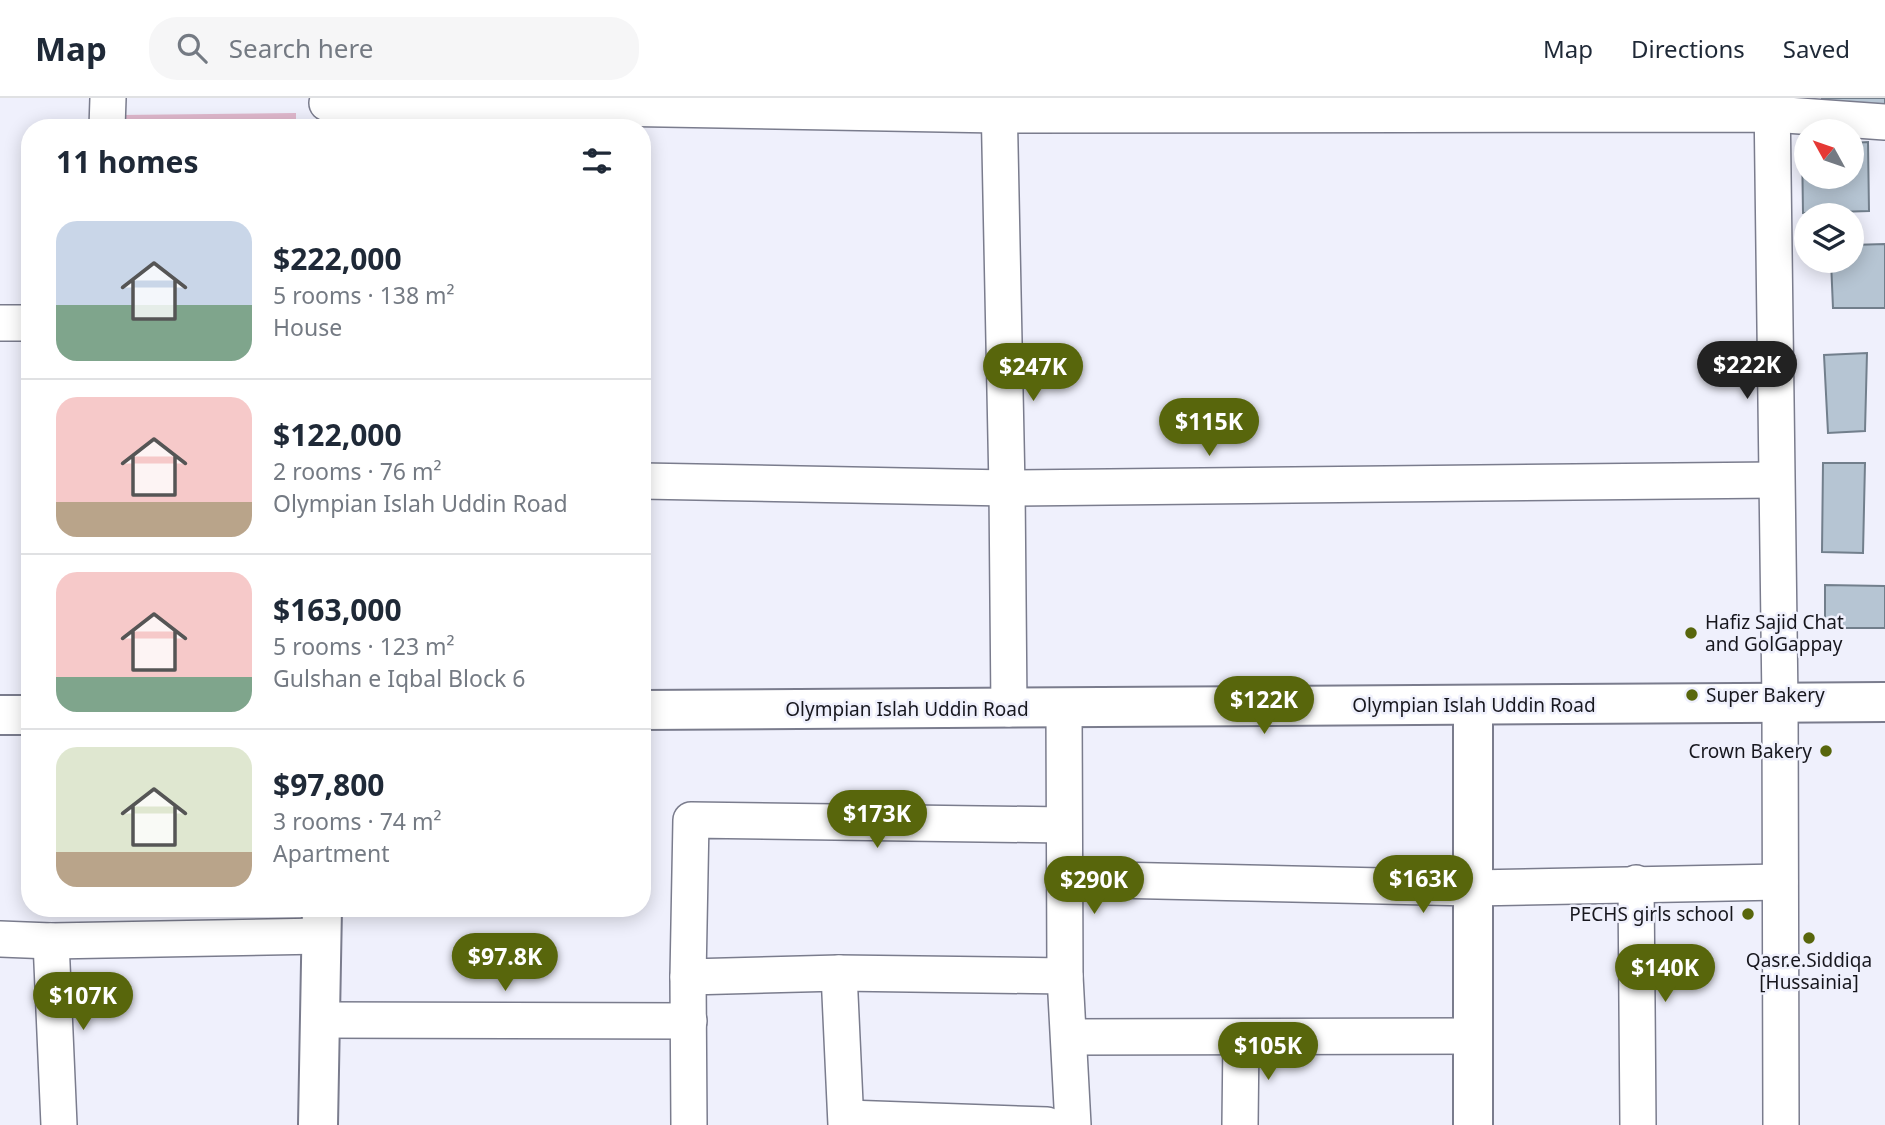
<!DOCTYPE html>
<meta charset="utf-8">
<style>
body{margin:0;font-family:"Noto Sans",sans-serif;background:#f6f6f7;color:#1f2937;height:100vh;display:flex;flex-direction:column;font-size:26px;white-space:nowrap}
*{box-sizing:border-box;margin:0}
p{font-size:23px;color:#747a83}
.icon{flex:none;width:38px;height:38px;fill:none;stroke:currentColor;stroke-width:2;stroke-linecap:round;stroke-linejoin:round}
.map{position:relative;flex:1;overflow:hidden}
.details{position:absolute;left:21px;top:21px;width:630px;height:798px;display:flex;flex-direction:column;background:#fff;border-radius:28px;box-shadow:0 4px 18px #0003}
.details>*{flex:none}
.needle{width:46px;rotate:310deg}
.fabs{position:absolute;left:1794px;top:21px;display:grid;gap:14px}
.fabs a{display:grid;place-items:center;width:70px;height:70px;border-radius:50%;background:#fff;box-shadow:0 4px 18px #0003;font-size:35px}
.price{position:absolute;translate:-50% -60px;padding:0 16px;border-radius:24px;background:#58660c;color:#fff;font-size:23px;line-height:46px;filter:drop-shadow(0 2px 4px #0008)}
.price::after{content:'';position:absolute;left:50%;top:42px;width:21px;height:16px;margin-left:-10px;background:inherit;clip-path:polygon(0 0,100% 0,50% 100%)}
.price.selected{background:#222;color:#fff}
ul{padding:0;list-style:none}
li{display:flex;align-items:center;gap:21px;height:175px;padding:0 35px}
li+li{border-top:2px solid #e0e1e3}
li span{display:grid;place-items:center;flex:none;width:196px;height:140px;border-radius:21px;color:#555}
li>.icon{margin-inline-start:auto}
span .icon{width:84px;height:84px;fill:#fffc;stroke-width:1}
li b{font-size:30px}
h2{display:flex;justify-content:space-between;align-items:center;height:84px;padding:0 35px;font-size:30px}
header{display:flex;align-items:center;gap:42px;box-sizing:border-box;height:98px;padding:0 35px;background:#fff;border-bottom:2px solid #e0e1e3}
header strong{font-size:33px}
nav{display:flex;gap:38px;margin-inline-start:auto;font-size:24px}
.search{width:490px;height:63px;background:#f6f6f7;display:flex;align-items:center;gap:18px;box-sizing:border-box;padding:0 24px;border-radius:28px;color:#747a83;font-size:26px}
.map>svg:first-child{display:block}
.green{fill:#e1b9ce}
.building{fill:#b6c5d3;stroke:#727f8c;stroke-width:2}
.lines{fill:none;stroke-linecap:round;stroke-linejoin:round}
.minor-casing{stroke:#7a7c8d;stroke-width:38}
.tertiary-casing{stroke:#7a7c8d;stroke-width:42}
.minor{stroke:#fff;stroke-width:35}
.tertiary{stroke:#fff;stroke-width:38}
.poi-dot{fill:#58660c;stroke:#eff0fc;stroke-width:2.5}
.labels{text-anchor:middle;stroke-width:5;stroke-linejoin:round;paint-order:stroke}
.poi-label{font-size:19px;fill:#17171e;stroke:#eff0fc;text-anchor:start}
.street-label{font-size:19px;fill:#17171e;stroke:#eff0fc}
</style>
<header>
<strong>Map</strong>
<div class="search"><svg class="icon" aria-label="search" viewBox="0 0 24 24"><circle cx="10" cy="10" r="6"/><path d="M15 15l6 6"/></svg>Search here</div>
<nav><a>Map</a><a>Directions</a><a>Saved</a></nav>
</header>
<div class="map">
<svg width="1885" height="1027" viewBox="0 0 1885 1027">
<rect width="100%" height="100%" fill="#eff0fc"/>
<path class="green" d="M 296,15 L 296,30 L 121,30 L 121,17 Z"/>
<g class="building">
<path d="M 1822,0 L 1885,0 L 1885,8 L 1822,6 Z"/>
<path d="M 1868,44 L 1869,113 L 1803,115 L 1802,46 L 1806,45 L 1806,79 L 1852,79 L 1852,45 Z"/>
<path d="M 1885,146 L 1885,210 L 1833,210 L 1831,163 L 1852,163 L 1852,147 Z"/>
<path d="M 1867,255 L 1865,333 L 1828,335 L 1824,257 Z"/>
<path d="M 1823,365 L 1865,365 L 1863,455 L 1822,454 Z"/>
<path d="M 1825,487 L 1885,488 L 1885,530 L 1825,530 Z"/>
</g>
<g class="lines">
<g class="minor-casing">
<g id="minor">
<path d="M 999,0 L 1007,390 L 1009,611"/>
<path d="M 1772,0 L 1780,605 L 1781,1027"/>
<path d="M 327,5 L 998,17 L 1772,16 L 1885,24"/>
<path d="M 107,30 L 108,0"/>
<path d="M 0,225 L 30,225"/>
<path d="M 642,383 L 1007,390 L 1776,382"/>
<path d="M 1064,609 L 1065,878 L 1073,1027"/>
<path d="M 1066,781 L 1473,790 L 1780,784"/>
<path d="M 1636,785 L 1638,1027"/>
<path d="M 0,841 L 51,843 L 322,838"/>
<path d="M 51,843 L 59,1027"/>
<path d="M 839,875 L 846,1027"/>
<path d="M 688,879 L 839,875 L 1065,878"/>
<path d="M 320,922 L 689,923"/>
<path d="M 1069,939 L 1474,938"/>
<path d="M 847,1020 L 1047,1027"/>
<path d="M 689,1027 L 688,879 L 691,722 L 1063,727"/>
<path d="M 1240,1027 L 1241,940"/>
</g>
</g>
<g class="tertiary-casing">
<g id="tertiary">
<path d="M 1473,607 L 1473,1027"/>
<path d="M 642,612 L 1885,604"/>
<path d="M 0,617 L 30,617"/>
<path d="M 318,1027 L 322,810"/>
</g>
</g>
<use href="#minor" class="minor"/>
<use href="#tertiary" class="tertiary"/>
</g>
<g class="poi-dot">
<circle cx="1691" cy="535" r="7"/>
<circle cx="1692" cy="597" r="7"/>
<circle cx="1826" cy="653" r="7"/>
<circle cx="1748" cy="816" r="7"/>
<circle cx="1809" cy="840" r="7"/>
</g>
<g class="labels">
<g class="poi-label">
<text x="1705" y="531">Hafiz Sajid Chat<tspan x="1705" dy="22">and GolGappay</tspan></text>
<text x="1706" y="604">Super Bakery</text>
<text x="1812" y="660" text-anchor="end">Crown Bakery</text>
<text x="1734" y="823" text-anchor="end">PECHS girls school</text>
<text x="1809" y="869" text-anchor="middle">Qasr.e.Siddiqa<tspan x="1809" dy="22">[Hussainia]</tspan></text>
</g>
<g class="street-label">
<text x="1474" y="614">Olympian Islah Uddin Road</text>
<text x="907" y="618">Olympian Islah Uddin Road</text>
</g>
</g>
</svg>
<div class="fabs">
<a><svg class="needle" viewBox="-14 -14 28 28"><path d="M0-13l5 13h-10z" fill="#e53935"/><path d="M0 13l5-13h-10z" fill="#747a83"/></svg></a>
<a><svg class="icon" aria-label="layers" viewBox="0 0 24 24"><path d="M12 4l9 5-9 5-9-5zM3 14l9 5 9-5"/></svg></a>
</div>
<b class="price selected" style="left:1747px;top:303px">$222K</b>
<b class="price" style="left:1033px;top:305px">$247K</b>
<b class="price" style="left:1209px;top:360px">$115K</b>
<b class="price" style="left:1264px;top:638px">$122K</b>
<b class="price" style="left:877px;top:752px">$173K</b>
<b class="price" style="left:1423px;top:817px">$163K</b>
<b class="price" style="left:1094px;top:818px">$290K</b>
<b class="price" style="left:505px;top:895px">$97.8K</b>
<b class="price" style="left:1665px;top:906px">$140K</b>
<b class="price" style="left:83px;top:934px">$107K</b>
<b class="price" style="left:1268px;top:984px">$105K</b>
<section class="details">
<h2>11 homes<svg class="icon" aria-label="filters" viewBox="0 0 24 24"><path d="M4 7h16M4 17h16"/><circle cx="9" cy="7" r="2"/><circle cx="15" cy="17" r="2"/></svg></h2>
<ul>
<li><span style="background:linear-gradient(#c9d6e8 60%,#7fa58c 0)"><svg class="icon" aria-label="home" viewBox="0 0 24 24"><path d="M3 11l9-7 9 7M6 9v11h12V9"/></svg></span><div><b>$222,000</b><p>5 rooms · 138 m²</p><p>House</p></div></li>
<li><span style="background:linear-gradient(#f6c9c9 75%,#b9a48a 0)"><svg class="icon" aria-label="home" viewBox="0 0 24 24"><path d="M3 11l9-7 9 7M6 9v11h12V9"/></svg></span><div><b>$122,000</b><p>2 rooms · 76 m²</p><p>Olympian Islah Uddin Road</p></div></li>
<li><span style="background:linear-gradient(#f6c9c9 75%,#7fa58c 0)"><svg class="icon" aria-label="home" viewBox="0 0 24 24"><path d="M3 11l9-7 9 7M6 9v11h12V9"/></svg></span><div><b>$163,000</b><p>5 rooms · 123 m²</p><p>Gulshan e Iqbal Block 6</p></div></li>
<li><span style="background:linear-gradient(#dfe7d0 75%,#b9a48a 0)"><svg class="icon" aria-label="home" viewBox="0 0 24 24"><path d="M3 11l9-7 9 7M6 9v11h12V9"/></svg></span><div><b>$97,800</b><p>3 rooms · 74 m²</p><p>Apartment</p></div></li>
</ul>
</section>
</div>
